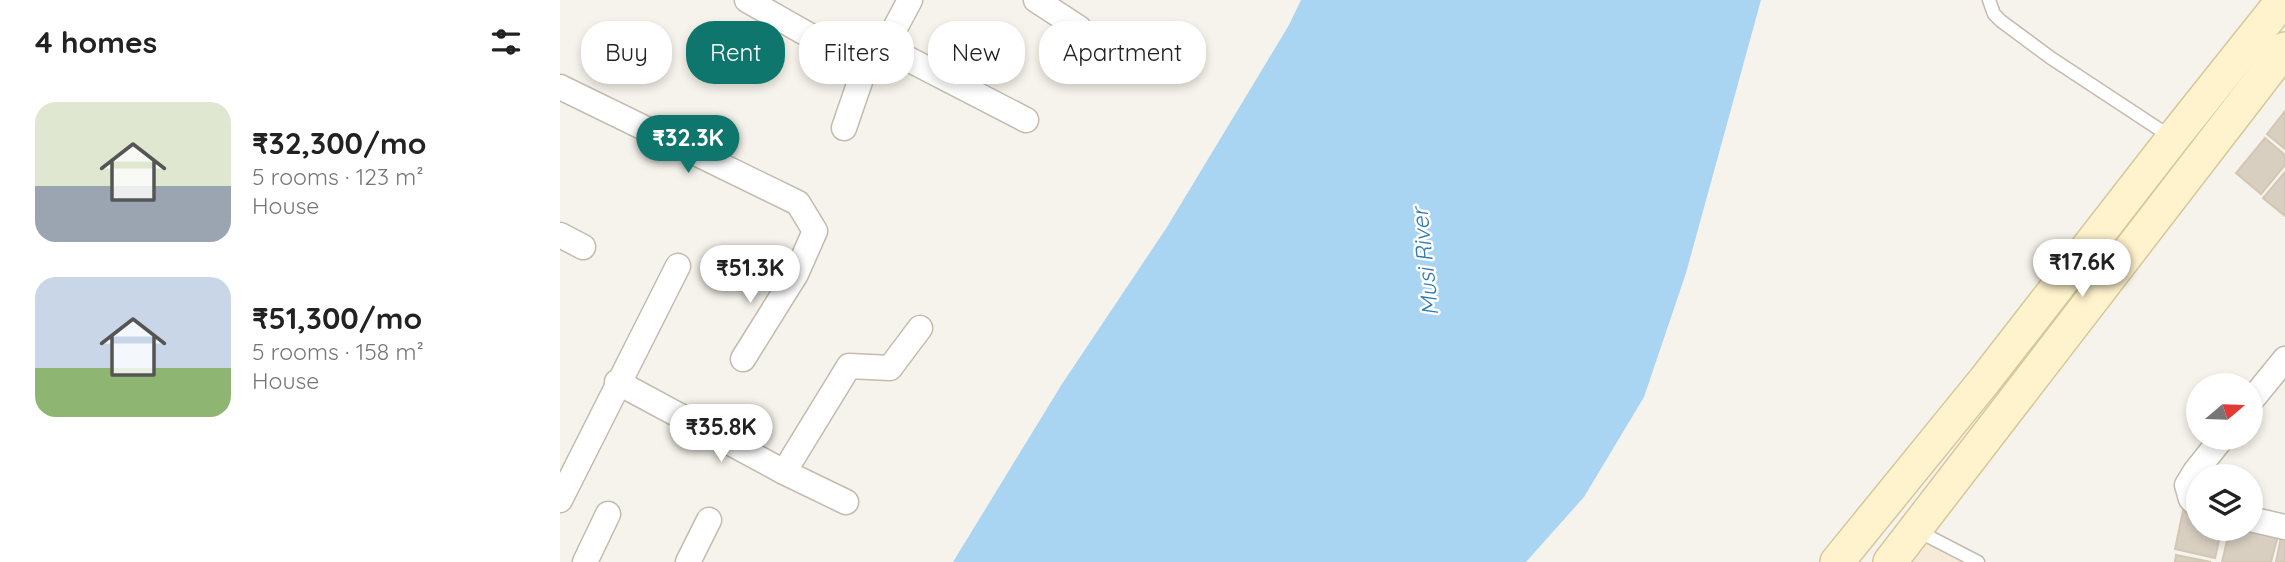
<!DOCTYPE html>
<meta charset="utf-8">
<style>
body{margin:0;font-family:Quicksand,sans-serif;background:#f6f6f6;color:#222;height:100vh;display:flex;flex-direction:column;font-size:26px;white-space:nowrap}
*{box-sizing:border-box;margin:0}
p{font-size:23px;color:#767676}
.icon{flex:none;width:38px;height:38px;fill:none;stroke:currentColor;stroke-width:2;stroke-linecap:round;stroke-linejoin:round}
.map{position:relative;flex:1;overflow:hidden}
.panel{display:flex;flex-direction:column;background:#fff;width:560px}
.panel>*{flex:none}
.hud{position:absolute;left:21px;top:21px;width:665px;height:63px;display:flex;gap:14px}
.needle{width:46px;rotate:71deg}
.fabs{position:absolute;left:1626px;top:373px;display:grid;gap:14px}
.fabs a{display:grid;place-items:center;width:77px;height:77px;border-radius:50%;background:#fff;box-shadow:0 4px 10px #0003;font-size:35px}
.price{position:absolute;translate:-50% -60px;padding:0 16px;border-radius:24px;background:#fff;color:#222;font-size:23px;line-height:46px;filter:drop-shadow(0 2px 4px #0008)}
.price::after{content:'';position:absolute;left:50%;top:42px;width:21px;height:16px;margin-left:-10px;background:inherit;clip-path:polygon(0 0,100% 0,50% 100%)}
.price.on{background:#0f766e;color:#fff}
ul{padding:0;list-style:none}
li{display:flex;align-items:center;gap:21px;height:175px;padding:0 35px}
li span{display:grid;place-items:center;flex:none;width:196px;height:140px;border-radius:21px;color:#555}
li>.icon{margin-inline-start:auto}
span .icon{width:84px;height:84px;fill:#fffc;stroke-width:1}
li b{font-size:30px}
h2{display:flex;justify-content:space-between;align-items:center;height:84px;padding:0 35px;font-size:30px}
.tag{padding:0 24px;border-radius:28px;background:#fff;box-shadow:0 4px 10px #0003;font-size:24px;line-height:63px}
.tag.on{background:#0f766e;color:#fff}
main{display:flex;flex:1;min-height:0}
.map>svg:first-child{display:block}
.commercial{fill:#f7ead8}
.water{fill:#a9d4f2}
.building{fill:#d8cfc1;stroke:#d3c7b4;stroke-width:2}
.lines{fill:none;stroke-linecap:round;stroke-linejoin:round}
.lane-casing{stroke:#c2bbae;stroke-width:15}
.street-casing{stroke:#c2bbae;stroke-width:27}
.secondary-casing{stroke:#d6c79b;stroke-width:36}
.lane{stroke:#fff;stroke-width:12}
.street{stroke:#fff;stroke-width:24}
.secondary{stroke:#fff3cd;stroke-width:33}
.labels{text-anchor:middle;stroke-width:5;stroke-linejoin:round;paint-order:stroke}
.water-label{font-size:23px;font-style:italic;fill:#2e7ab2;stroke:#fff}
</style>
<main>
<section class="panel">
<h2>4 homes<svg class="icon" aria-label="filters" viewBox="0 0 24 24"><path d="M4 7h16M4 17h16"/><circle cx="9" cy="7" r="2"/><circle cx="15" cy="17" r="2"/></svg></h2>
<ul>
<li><span style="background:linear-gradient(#dfe7d0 60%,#9aa5b1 0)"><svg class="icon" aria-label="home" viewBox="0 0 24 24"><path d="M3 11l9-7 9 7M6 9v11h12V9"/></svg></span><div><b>₹32,300/mo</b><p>5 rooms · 123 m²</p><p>House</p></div></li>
<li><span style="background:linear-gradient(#c9d6e8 65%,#8fb573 0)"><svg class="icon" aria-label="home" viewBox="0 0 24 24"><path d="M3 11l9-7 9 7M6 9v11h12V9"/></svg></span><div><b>₹51,300/mo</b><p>5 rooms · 158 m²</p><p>House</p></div></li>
</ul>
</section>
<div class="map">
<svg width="1725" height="562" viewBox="0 0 1725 562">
<rect width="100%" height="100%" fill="#f6f3ec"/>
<path class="commercial" d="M 1358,526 L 1424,562 L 1331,562 Z"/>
<path class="water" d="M 741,0 L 1201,0 L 1126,273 L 1084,397 L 1024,497 L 966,562 L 393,562 L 502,384 L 607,227 L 729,25 Z"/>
<g class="building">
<path d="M 1725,111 L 1725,149 L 1707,134 Z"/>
<path d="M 1705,138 L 1725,155 L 1725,165 L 1701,194 L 1676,173 Z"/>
<path d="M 1725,172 L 1725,216 L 1703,198 Z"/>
<path d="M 1623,511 L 1638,515 L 1638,528 L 1662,528 L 1655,558 L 1615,549 Z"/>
<path d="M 1670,528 L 1719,532 L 1711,562 L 1662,562 Z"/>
<path d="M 1721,537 L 1725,538 L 1725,562 L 1716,562 Z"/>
<path d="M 1616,555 L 1651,562 L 1615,562 Z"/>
</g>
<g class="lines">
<g class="lane-casing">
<g id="lane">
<path d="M 1429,0 L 1434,14 L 1441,21 L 1491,58 L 1611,137"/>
<path d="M 1356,530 L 1418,562"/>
</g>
</g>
<g class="street-casing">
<g id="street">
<path d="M 187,0 L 305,67 L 284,128"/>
<path d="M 476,0 L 519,28"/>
<path d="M 325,47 L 466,120"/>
<path d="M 313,58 L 325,47 L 350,0"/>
<path d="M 0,87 L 238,203 L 255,231 L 236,274 L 183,359"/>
<path d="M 0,235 L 23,247"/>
<path d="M 57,382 L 224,472 L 286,502"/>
<path d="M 1690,402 L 1725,359"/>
<path d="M 224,472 L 289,366 L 330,368 L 360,328"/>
<path d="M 0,500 L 118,266"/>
<path d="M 1638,506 L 1631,499 L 1627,485 L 1635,472 L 1662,438"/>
<path d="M 1690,519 L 1725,527"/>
<path d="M 25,562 L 48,514"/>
<path d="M 128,562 L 149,520"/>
</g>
</g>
<g class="secondary-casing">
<g id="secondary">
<path d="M 1277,562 L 1425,380 L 1613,138 L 1723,0"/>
<path d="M 1330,562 L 1725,49"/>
</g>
</g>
<use href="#lane" class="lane"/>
<use href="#street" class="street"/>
<use href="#secondary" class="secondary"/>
</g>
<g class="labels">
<g class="water-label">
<text transform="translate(865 262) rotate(-96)" y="8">Musi River</text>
</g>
</g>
</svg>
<div class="fabs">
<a><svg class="needle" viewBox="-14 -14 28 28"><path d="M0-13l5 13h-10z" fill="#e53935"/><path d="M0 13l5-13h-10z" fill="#767676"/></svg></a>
<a><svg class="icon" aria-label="layers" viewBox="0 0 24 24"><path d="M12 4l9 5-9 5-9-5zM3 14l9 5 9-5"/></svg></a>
</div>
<b class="price on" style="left:128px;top:175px">₹32.3K</b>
<b class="price" style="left:1522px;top:299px">₹17.6K</b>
<b class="price" style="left:190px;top:305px">₹51.3K</b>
<b class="price" style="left:161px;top:464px">₹35.8K</b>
<div class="hud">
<a class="tag">Buy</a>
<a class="tag on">Rent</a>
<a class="tag">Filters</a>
<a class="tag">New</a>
<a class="tag">Apartment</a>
</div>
</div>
</main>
